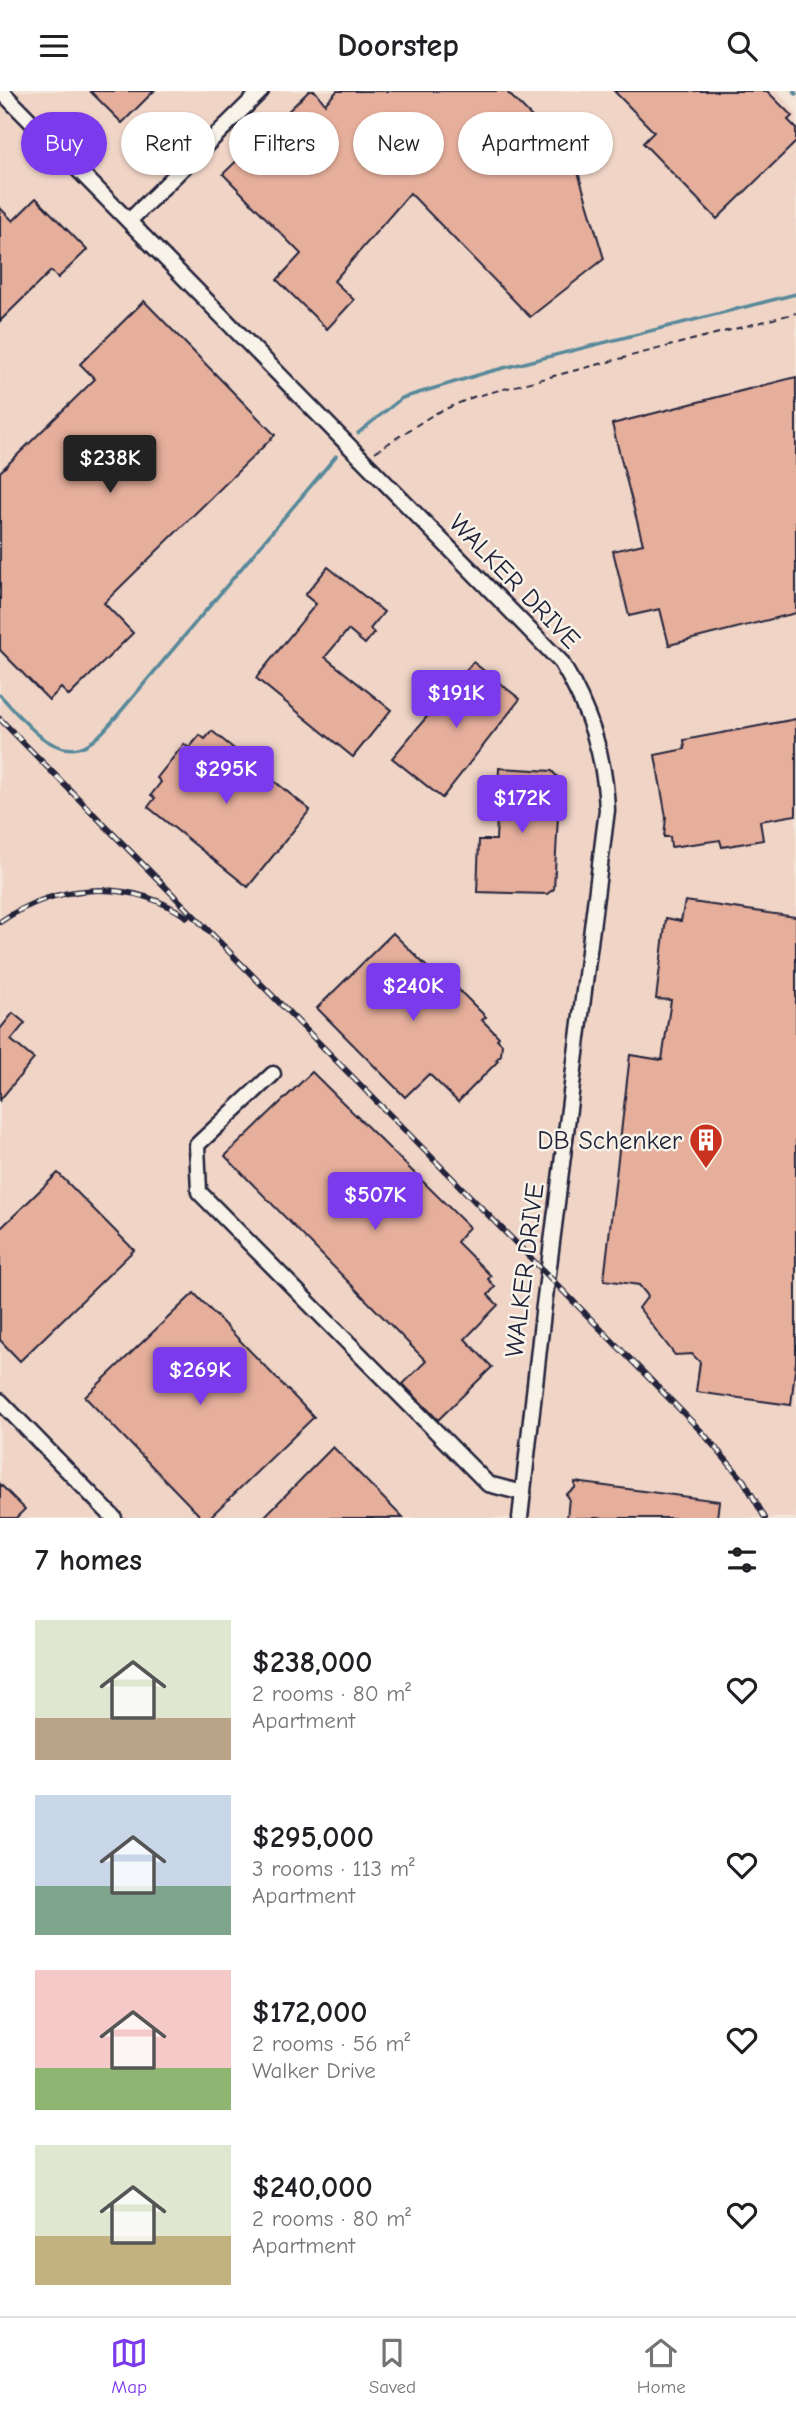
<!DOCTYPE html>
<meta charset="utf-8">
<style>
body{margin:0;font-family:"Comic Neue",sans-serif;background:#f6f6f6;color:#202124;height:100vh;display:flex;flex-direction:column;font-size:26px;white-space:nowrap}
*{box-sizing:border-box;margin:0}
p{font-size:23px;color:#757577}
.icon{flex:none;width:38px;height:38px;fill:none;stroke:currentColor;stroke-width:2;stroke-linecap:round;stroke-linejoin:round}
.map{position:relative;height:1427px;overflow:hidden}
.panel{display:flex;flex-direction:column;background:#fff;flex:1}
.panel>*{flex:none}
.banner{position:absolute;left:21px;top:21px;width:754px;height:63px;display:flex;gap:14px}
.price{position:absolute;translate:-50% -60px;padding:0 16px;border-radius:7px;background:#7c3aed;color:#fff;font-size:23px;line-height:46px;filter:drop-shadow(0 2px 4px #0008)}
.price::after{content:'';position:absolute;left:50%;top:42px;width:21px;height:16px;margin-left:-10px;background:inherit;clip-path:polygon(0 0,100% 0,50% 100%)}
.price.current{background:#222;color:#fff}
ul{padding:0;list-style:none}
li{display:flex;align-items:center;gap:21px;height:175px;padding:0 35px}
li span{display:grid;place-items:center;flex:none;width:196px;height:140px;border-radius:0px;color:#555}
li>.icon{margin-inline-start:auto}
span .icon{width:84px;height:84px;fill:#fffc;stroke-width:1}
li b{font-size:30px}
h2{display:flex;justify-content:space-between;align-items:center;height:84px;padding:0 35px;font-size:30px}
.chip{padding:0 24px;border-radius:32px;background:#fff;box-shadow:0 2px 5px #0004;font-size:24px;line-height:63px}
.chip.current{background:#7c3aed;color:#fff}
header{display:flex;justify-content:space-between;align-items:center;height:91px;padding:0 35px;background:#fff;font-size:32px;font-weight:800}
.tab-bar{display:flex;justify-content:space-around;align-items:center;height:98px;border-top:2px solid #e0e0e0;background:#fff;font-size:19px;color:#757577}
.tab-bar a{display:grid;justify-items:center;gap:4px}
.tab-bar .current{color:#7c3aed}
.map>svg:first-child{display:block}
.built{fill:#f0d5c7}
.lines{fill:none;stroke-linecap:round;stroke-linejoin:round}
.stream{stroke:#59899a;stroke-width:3.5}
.building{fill:#e6af9c;stroke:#22223b;stroke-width:2}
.minor-casing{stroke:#22223b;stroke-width:19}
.path{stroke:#22223b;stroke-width:2;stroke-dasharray:7 5;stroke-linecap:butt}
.minor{stroke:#f7f3e8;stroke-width:14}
.rail-casing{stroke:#22223b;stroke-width:6}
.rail{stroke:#f7f3e8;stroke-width:3.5;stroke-dasharray:10;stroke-linecap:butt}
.labels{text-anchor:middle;stroke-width:5;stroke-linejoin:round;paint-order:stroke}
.street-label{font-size:26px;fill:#22223b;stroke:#f7f3e8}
.poi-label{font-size:26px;fill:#22223b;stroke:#f7f3e8;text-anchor:end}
</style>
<header><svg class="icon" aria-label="menu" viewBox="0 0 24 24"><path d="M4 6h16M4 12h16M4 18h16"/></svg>Doorstep<svg class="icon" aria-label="search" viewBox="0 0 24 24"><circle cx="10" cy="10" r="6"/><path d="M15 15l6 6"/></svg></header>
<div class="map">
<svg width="796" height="1427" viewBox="0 0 796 1427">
<rect width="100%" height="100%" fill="#f4e5d9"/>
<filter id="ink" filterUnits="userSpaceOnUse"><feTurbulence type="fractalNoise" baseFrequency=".0143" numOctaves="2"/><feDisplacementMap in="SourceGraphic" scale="14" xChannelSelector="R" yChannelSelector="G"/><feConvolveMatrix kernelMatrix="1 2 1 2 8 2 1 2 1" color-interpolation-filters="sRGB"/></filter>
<g filter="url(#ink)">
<path class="built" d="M 0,0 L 778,0 L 796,21 L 796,1427 L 0,1427 Z"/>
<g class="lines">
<g class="stream">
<path d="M 794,0 L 796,3"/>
<path d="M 358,342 L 402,307 L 488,281 L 796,203"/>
<path d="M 0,604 C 21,626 54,673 88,653 C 99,647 108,635 116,626 L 336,365"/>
</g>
</g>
<g class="building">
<path d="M 90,0 L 154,0 L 122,32 Z"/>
<path d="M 309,0 L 315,0 L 325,13 L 337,0 L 506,0 L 574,68 L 604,168 L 530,226 L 410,102 L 334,190 L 354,209 L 327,238 L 277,189 L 301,163 L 223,83 Z"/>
<path d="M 614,0 L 767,0 L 792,25 L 788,29 L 796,37 L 796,51 L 717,128 L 643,52 L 654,41 Z"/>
<path d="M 36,107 L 87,159 L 58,187 L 51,180 L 0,230 L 0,117 L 13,130 Z"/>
<path d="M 144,210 L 275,344 L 104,512 L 133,542 L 69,605 L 61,597 L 49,609 L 0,559 L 0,381 L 95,288 L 80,273 Z"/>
<path d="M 796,286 L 796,522 L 669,554 L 660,518 L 629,525 L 613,460 L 643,453 L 612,333 Z"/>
<path d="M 328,476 L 384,521 L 370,538 L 374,542 L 365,553 L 348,539 L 325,566 L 391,619 L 353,666 L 256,587 L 316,513 L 305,504 Z"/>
<path d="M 473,571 L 520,608 L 442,707 L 392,667 Z"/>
<path d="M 796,628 L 796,724 L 760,730 L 763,749 L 722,756 L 720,749 L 671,756 L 670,746 L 664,746 L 666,726 L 655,664 L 685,658 L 684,649 Z"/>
<path d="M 212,640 L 310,719 L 248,796 L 148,716 L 155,707 L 151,704 L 161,691 L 157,687 L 184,653 L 189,657 L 200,644 L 205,648 Z"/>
<path d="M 499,677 L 552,680 L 560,689 L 554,798 L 547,803 L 477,801 L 479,749 L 496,749 Z"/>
<path d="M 685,810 L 796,826 L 796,1270 L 791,1314 L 696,1301 L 700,1271 L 692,1263 L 675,1264 L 639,1217 L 648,1205 L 639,1194 L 604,1189 L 630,964 L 662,969 L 671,909 L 656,908 L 666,827 L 681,830 Z"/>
<path d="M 393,842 L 437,886 L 442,882 L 486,926 L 482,929 L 499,946 L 497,948 L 502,953 L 501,964 L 496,969 L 498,970 L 458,1011 L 429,983 L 405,1006 L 317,917 Z"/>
<path d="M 13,922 L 25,932 L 11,949 L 34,968 L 0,1009 L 0,938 Z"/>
<path d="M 312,981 L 469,1136 L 457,1151 L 491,1185 L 488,1188 L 495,1196 L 488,1204 L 498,1214 L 465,1248 L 492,1276 L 438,1329 L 403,1293 L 426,1270 L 225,1065 Z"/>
<path d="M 58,1082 L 134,1159 L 20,1270 L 0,1249 L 0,1138 Z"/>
<path d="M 194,1202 L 314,1326 L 209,1427 L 202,1427 L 85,1306 Z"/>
<path d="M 333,1356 L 403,1427 L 263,1427 Z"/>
<path d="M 575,1391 L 719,1410 L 717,1427 L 567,1427 L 569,1407 L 566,1403 L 575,1397 Z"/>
<path d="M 0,1393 L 25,1418 L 16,1427 L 0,1427 Z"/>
</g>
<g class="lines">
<g class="minor-casing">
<g id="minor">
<path d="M 1,0 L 561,571 C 589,618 605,664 607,719 L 543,1222 L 520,1427"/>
<path d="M 130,129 L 261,0"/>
<path d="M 273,983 L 197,1054 L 199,1101 L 488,1393 L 523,1402"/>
<path d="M 0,1310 L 114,1427"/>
</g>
</g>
<path class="path" d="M 375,361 L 434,323 L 473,306 L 796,222"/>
<use href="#minor" class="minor"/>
<g class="rail-casing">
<g id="rail">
<path d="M 0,628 L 702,1341 L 744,1390 L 765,1427"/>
<path d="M 0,831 C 56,792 129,787 187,826"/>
</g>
</g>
<use href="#rail" class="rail"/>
</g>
</g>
<defs>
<g id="building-pin" transform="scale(1.75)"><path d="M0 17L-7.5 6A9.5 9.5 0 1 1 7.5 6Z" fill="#c8321e" stroke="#f7f3e8"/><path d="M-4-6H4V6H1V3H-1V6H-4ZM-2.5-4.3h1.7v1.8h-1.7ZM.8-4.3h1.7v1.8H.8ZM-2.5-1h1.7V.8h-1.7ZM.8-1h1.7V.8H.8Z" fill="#fff"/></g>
</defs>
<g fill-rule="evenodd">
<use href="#building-pin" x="706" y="1049"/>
</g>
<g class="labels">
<g class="street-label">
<text transform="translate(515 490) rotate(46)" y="9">WALKER DRIVE</text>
<text transform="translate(524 1179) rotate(-83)" y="9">WALKER DRIVE</text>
</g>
<g class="poi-label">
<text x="682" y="1058">DB Schenker</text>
</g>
</g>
</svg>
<b class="price current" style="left:110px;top:404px">$238K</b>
<b class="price" style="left:456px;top:639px">$191K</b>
<b class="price" style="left:226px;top:715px">$295K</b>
<b class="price" style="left:522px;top:744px">$172K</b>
<b class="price" style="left:413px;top:932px">$240K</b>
<b class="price" style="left:375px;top:1141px">$507K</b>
<b class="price" style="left:200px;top:1316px">$269K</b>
<div class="banner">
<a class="chip current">Buy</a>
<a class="chip">Rent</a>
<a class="chip">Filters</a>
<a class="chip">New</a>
<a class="chip">Apartment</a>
</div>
</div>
<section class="panel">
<h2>7 homes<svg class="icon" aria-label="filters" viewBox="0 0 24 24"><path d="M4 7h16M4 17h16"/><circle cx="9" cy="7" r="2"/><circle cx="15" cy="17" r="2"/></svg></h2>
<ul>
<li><span style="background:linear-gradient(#dfe7d0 70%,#b9a48a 0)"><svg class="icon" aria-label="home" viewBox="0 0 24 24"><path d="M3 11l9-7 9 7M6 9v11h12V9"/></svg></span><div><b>$238,000</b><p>2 rooms · 80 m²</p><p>Apartment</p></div><svg class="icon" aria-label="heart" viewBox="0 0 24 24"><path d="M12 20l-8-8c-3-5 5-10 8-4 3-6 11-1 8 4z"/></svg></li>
<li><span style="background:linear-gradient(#c9d6e8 65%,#7fa58c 0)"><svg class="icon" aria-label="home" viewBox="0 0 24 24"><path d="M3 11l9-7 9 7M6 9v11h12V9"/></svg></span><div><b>$295,000</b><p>3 rooms · 113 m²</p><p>Apartment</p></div><svg class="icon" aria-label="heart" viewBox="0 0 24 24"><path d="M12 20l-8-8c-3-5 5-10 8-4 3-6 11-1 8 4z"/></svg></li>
<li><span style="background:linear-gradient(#f6c9c9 70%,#8fb573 0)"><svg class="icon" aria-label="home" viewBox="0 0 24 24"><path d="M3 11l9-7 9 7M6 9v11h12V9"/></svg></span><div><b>$172,000</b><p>2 rooms · 56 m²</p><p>Walker Drive</p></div><svg class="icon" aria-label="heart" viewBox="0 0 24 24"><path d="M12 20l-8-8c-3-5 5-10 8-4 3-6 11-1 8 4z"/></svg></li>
<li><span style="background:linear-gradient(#dfe7d0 65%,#c2b280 0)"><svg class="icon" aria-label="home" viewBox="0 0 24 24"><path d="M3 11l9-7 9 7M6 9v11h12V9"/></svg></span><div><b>$240,000</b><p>2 rooms · 80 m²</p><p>Apartment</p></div><svg class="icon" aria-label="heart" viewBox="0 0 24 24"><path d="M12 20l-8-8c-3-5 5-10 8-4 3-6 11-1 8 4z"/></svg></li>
</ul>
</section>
<nav class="tab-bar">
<a class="current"><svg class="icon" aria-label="map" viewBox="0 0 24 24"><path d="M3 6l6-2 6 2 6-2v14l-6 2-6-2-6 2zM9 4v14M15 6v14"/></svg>Map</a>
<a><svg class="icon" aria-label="saved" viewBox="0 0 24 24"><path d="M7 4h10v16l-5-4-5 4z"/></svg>Saved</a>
<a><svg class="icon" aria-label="home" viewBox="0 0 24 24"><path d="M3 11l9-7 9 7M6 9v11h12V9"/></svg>Home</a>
</nav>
